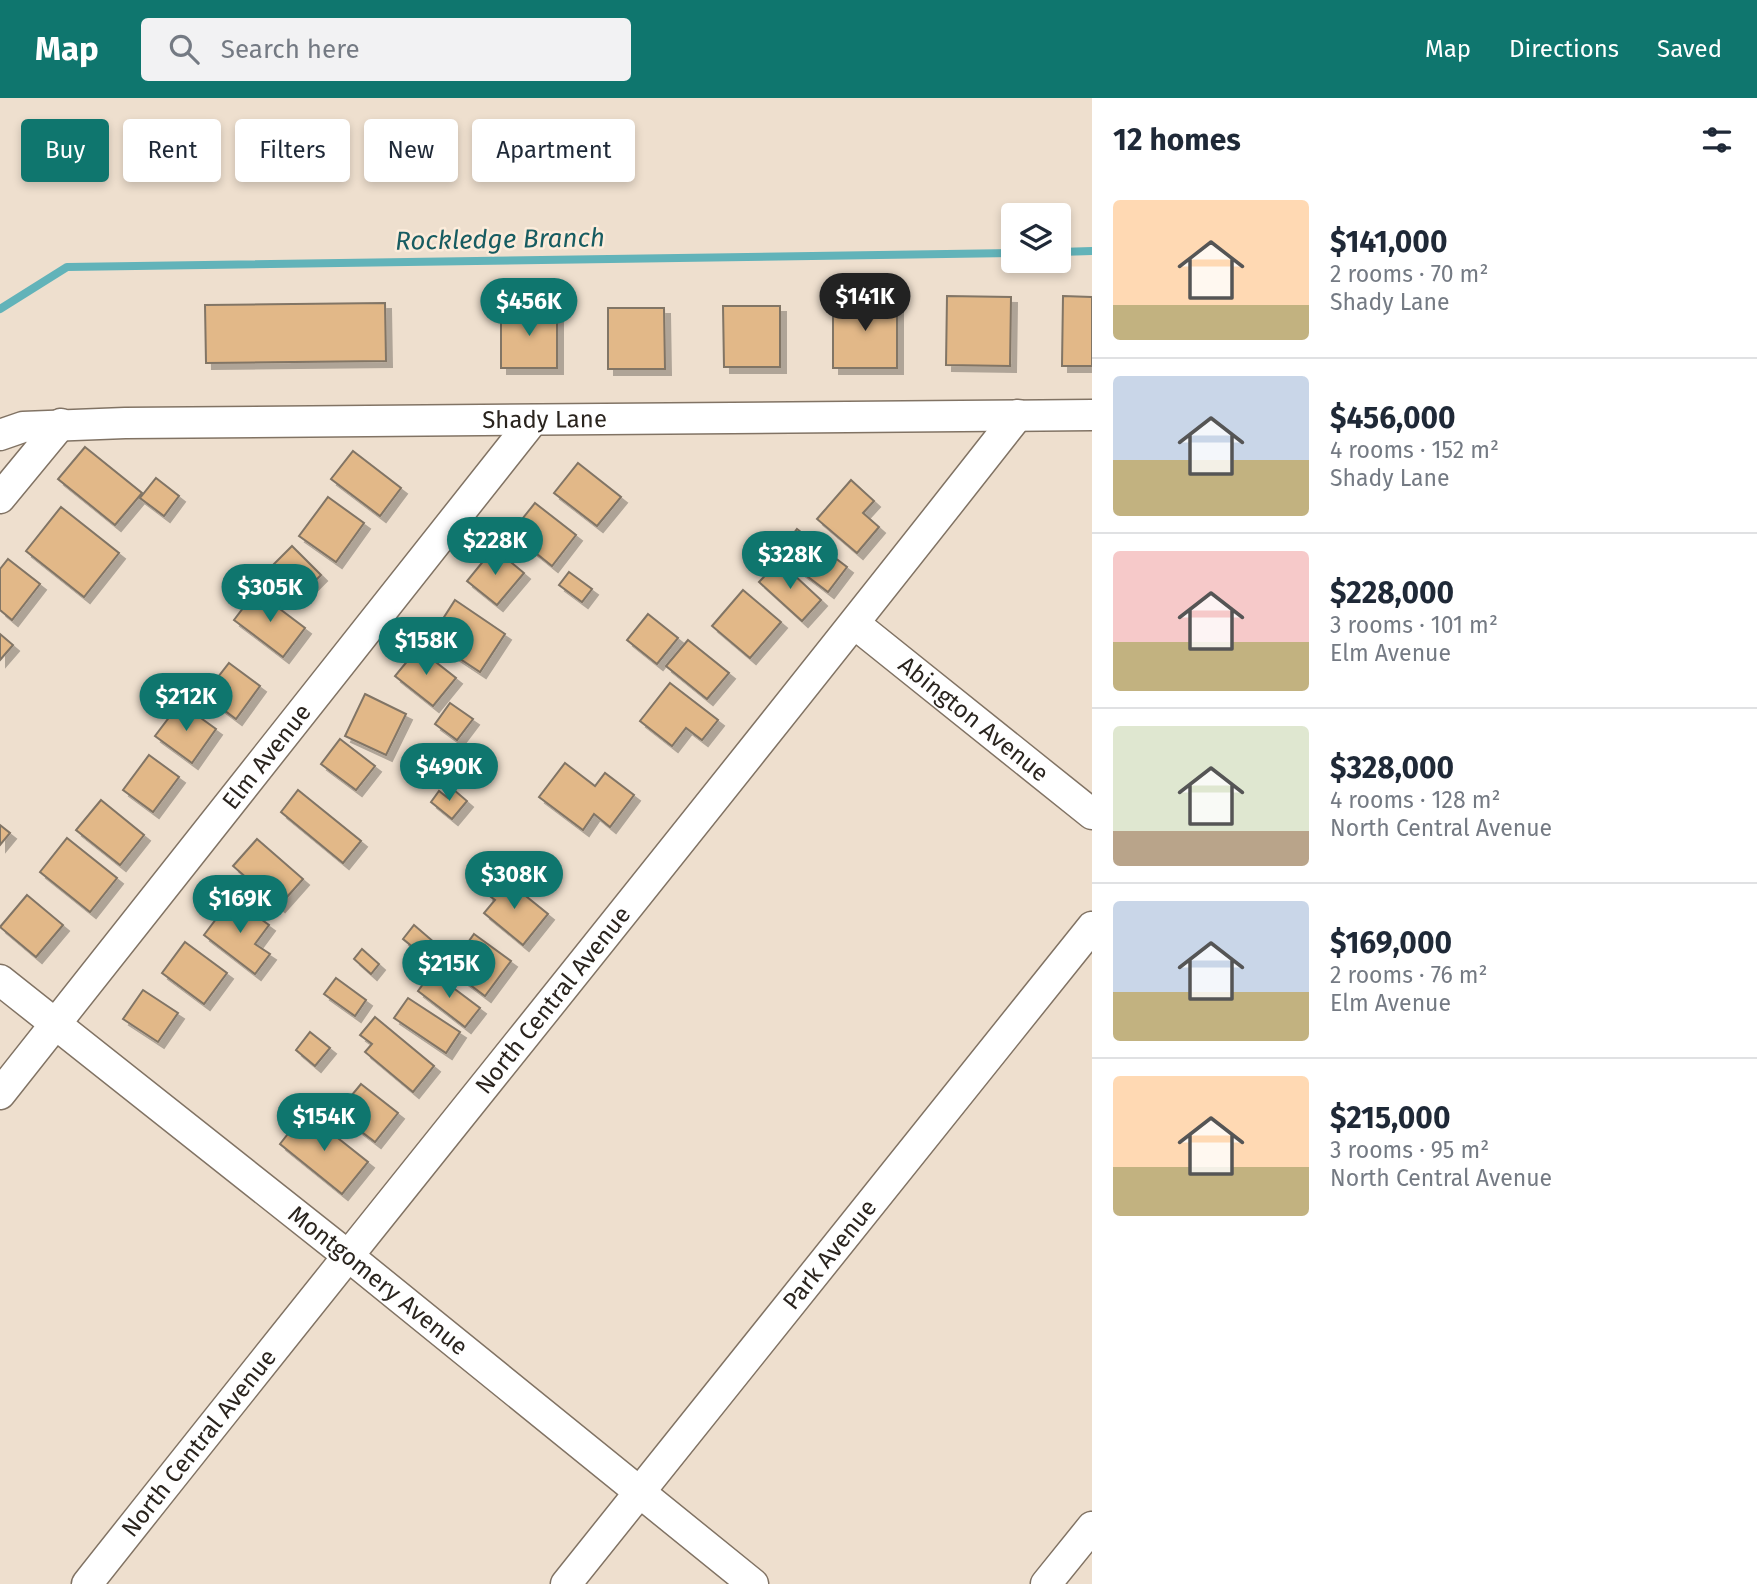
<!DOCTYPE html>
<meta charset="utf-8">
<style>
body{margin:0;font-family:"Fira Sans",sans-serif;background:#f2f2f3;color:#1f2937;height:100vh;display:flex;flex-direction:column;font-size:26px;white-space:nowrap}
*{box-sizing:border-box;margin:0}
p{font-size:23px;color:#747a83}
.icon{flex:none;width:38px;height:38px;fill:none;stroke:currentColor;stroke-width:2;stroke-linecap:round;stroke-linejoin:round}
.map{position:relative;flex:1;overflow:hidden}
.details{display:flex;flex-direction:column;background:#fff;width:665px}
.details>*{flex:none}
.guide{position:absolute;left:21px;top:21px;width:665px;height:63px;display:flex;gap:14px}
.tools{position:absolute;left:1001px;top:105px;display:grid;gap:14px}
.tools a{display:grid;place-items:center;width:70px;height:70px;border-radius:7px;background:#fff;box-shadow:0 4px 10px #0003;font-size:35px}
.price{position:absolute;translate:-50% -60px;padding:0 16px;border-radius:24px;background:#0f766e;color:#fff;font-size:23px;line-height:46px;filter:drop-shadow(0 2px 4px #0008)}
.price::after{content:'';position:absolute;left:50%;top:42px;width:21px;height:16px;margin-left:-10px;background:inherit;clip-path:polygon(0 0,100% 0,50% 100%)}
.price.on{background:#222;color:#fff}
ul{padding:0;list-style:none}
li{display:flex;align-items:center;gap:21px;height:175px;padding:0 21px}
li+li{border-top:2px solid #e0e1e3}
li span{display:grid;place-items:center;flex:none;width:196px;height:140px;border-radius:7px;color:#555}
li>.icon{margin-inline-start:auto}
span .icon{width:84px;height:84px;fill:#fffc;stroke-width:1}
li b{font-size:30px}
h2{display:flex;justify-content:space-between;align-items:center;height:84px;padding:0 21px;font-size:30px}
.tag{padding:0 24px;border-radius:7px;background:#fff;box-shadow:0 4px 10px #0003;font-size:24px;line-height:63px}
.tag.on{background:#0f766e;color:#fff}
header{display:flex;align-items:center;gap:42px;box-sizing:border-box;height:98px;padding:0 35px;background:#0f766e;color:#fff}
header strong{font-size:33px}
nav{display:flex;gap:38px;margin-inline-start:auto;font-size:24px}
.search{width:490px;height:63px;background:#f2f2f3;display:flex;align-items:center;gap:18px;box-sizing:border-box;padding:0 24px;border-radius:7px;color:#747a83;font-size:26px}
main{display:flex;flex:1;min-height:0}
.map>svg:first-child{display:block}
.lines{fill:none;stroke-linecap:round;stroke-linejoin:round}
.stream{stroke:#62b3b9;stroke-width:8}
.building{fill:#e2b888;stroke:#817465;stroke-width:2;filter:url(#shadow)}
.street-casing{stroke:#817364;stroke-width:33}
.street{stroke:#fff;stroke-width:30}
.labels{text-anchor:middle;stroke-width:5;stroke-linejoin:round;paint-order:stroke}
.street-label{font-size:24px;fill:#2a241e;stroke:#fcecdb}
.water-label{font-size:26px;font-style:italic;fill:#175c61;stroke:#fcecdb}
</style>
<header>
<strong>Map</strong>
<div class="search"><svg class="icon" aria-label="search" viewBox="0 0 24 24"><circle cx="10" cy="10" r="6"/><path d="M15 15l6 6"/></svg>Search here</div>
<nav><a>Map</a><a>Directions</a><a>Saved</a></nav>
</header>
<main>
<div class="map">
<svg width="1092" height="1486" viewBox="0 0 1092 1486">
<defs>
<filter id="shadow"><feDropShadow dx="6" dy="6" stdDeviation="0" flood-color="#0004"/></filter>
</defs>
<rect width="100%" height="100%" fill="#eedfce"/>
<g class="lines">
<g class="stream">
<path d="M 1059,154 L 1092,153"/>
<path d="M 0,211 L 67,169 L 1013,155"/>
</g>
</g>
<g class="building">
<path d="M 947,198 L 1011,199 L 1010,268 L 946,267 Z"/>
<path d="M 1063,198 L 1092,199 L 1092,268 L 1062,268 Z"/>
<rect x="833" y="200" width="64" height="70"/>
<path d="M 385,205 L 386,263 L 206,265 L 205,207 Z"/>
<path d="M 723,208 L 780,208 L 780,269 L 724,269 Z"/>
<rect x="501" y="209" width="56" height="61"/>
<path d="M 608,210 L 664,210 L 665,271 L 608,271 Z"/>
<path d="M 85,349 L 142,395 L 115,427 L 58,381 Z"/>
<path d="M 353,353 L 401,390 L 380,418 L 331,381 Z"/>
<path d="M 578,365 L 621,399 L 597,428 L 554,395 Z"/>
<path d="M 156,380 L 179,398 L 164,418 L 140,400 Z"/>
<path d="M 851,382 L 874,403 L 863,415 L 879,429 L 857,455 L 817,421 Z"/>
<path d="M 328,399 L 364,425 L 336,464 L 299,438 Z"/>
<path d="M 535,405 L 576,437 L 552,468 L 511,435 Z"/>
<path d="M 61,409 L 119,455 L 84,499 L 26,453 Z"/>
<path d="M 797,431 L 847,469 L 828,494 L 778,456 Z"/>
<path d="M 292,448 L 321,477 L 295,503 L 266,474 Z"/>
<path d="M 494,450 L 524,475 L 497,507 L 467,483 Z"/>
<path d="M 8,461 L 40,486 L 12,522 L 0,512 L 0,471 Z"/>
<path d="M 779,463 L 821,502 L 802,523 L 759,484 Z"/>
<path d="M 569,474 L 592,491 L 582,504 L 559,487 Z"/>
<path d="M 743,492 L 781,524 L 750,560 L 712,528 Z"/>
<path d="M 256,493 L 305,530 L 283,559 L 234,522 Z"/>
<path d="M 455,502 L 505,536 L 480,574 L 430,541 Z"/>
<path d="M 648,516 L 678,540 L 657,566 L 627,542 Z"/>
<path d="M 0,536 L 13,547 L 0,562 Z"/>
<path d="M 688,542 L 729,575 L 707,601 L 666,568 Z"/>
<path d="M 418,550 L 456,580 L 433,608 L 395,578 Z"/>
<path d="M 229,565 L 260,588 L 236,621 L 204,597 Z"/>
<path d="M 670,585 L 718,622 L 702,642 L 686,630 L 672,648 L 640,623 Z"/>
<path d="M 365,596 L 406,616 L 386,657 L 345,638 Z"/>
<path d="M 180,605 L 216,631 L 192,665 L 155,638 Z"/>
<path d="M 450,605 L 473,621 L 457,642 L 435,626 Z"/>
<path d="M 340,641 L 375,668 L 356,692 L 321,666 Z"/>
<path d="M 149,657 L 179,679 L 153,714 L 123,692 Z"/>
<path d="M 565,665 L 595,688 L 605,675 L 634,697 L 610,729 L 594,716 L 583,732 L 539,699 Z"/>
<path d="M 298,692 L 361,743 L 343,765 L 281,714 Z"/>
<path d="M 454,692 L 467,703 L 452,721 L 431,704 L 439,693 L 448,700 Z"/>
<path d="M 101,702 L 144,737 L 120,767 L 76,732 Z"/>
<path d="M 0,727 L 10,735 L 0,747 Z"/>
<path d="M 67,740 L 117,780 L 90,814 L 40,774 Z"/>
<path d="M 257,741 L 303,781 L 279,808 L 233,768 Z"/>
<path d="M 501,778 L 548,816 L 523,847 L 484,815 L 495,802 L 487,796 Z"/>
<path d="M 27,797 L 63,827 L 36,859 L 0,829 Z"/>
<path d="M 232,800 L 269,827 L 255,846 L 270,856 L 255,876 L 204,837 Z"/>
<path d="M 414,827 L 435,845 L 424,858 L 403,841 Z"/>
<path d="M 474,836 L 511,863 L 485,898 L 449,871 Z"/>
<path d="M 185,844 L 227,875 L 204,906 L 162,875 Z"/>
<path d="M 362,851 L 379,866 L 371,876 L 354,861 Z"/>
<path d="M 432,874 L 480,910 L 465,929 L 418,893 Z"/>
<path d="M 336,880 L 366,902 L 355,918 L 324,896 Z"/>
<path d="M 143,892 L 178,915 L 158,944 L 123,921 Z"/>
<path d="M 408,900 L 460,934 L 446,955 L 394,920 Z"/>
<path d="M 375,919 L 434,968 L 413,994 L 365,954 L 372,946 L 360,937 Z"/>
<path d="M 310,934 L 330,950 L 315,968 L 296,952 Z"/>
<path d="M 361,986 L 398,1015 L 375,1044 L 337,1015 Z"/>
<path d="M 305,1014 L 368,1064 L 342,1096 L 280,1046 Z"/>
</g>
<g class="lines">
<g class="street-casing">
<g id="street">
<path id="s1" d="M 0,337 L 23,329 L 125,325 L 1092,317"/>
<path d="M 0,400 L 61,326"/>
<path id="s2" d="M 855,526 L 1092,716"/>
<path id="s3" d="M 0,882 L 347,1157 L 753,1486"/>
<path id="s4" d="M 0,996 L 533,322"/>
<path id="s5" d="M 87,1486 C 396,1095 711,709 1018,317"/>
<path id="s6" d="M 566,1486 L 1092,829"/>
<path d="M 1046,1486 L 1092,1429"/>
</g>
</g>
<use href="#street" class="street"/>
</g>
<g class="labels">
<g class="street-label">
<text dy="8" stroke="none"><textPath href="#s1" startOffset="546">Shady Lane</textPath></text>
<text dy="8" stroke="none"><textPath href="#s2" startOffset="152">Abington Avenue</textPath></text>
<text dy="8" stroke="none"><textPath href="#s4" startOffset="430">Elm Avenue</textPath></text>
<text dy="8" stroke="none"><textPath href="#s5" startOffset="747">North Central Avenue</textPath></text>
<text dy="8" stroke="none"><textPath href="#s6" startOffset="422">Park Avenue</textPath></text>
<text dy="8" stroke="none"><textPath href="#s3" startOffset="483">Montgomery Avenue</textPath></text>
<text dy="8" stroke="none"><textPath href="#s5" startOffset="180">North Central Avenue</textPath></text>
</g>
<g class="water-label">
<text transform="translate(500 141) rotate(-1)" y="9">Rockledge Branch</text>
</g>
</g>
</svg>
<div class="tools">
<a><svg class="icon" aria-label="layers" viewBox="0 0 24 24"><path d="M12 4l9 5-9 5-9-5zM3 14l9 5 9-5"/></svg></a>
</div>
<b class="price on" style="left:865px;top:235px">$141K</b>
<b class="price" style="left:529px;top:240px">$456K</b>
<b class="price" style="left:495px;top:479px">$228K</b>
<b class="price" style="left:790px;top:493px">$328K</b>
<b class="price" style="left:270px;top:526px">$305K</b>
<b class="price" style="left:426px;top:579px">$158K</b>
<b class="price" style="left:186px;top:635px">$212K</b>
<b class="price" style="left:449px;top:705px">$490K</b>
<b class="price" style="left:514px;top:813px">$308K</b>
<b class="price" style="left:240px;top:837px">$169K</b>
<b class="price" style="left:449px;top:902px">$215K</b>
<b class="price" style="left:324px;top:1055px">$154K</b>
<div class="guide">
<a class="tag on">Buy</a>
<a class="tag">Rent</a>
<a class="tag">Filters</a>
<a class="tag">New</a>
<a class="tag">Apartment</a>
</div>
</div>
<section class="details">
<h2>12 homes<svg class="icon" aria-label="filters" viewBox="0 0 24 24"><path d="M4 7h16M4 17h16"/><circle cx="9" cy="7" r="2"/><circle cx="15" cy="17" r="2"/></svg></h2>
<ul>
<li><span style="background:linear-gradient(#ffd9b3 75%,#c2b280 0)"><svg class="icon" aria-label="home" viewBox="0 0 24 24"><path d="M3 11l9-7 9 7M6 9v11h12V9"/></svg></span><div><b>$141,000</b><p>2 rooms · 70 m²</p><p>Shady Lane</p></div></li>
<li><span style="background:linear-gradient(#c9d6e8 60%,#c2b280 0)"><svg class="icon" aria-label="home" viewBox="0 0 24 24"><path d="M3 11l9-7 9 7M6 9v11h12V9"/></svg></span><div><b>$456,000</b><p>4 rooms · 152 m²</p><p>Shady Lane</p></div></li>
<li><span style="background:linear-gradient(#f6c9c9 65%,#c2b280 0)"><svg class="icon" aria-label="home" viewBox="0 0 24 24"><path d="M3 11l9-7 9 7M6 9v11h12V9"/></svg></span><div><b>$228,000</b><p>3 rooms · 101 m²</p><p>Elm Avenue</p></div></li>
<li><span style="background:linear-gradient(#dfe7d0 75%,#b9a48a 0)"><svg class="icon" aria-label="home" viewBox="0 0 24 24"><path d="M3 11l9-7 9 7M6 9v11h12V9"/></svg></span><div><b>$328,000</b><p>4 rooms · 128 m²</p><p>North Central Avenue</p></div></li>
<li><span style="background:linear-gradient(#c9d6e8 65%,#c2b280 0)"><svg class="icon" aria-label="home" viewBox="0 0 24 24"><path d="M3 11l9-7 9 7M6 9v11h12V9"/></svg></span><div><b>$169,000</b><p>2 rooms · 76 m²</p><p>Elm Avenue</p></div></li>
<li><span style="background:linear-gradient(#ffd9b3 65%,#c2b280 0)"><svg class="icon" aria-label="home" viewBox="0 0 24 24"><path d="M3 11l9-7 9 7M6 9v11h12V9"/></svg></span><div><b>$215,000</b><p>3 rooms · 95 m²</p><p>North Central Avenue</p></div></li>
</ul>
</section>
</main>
